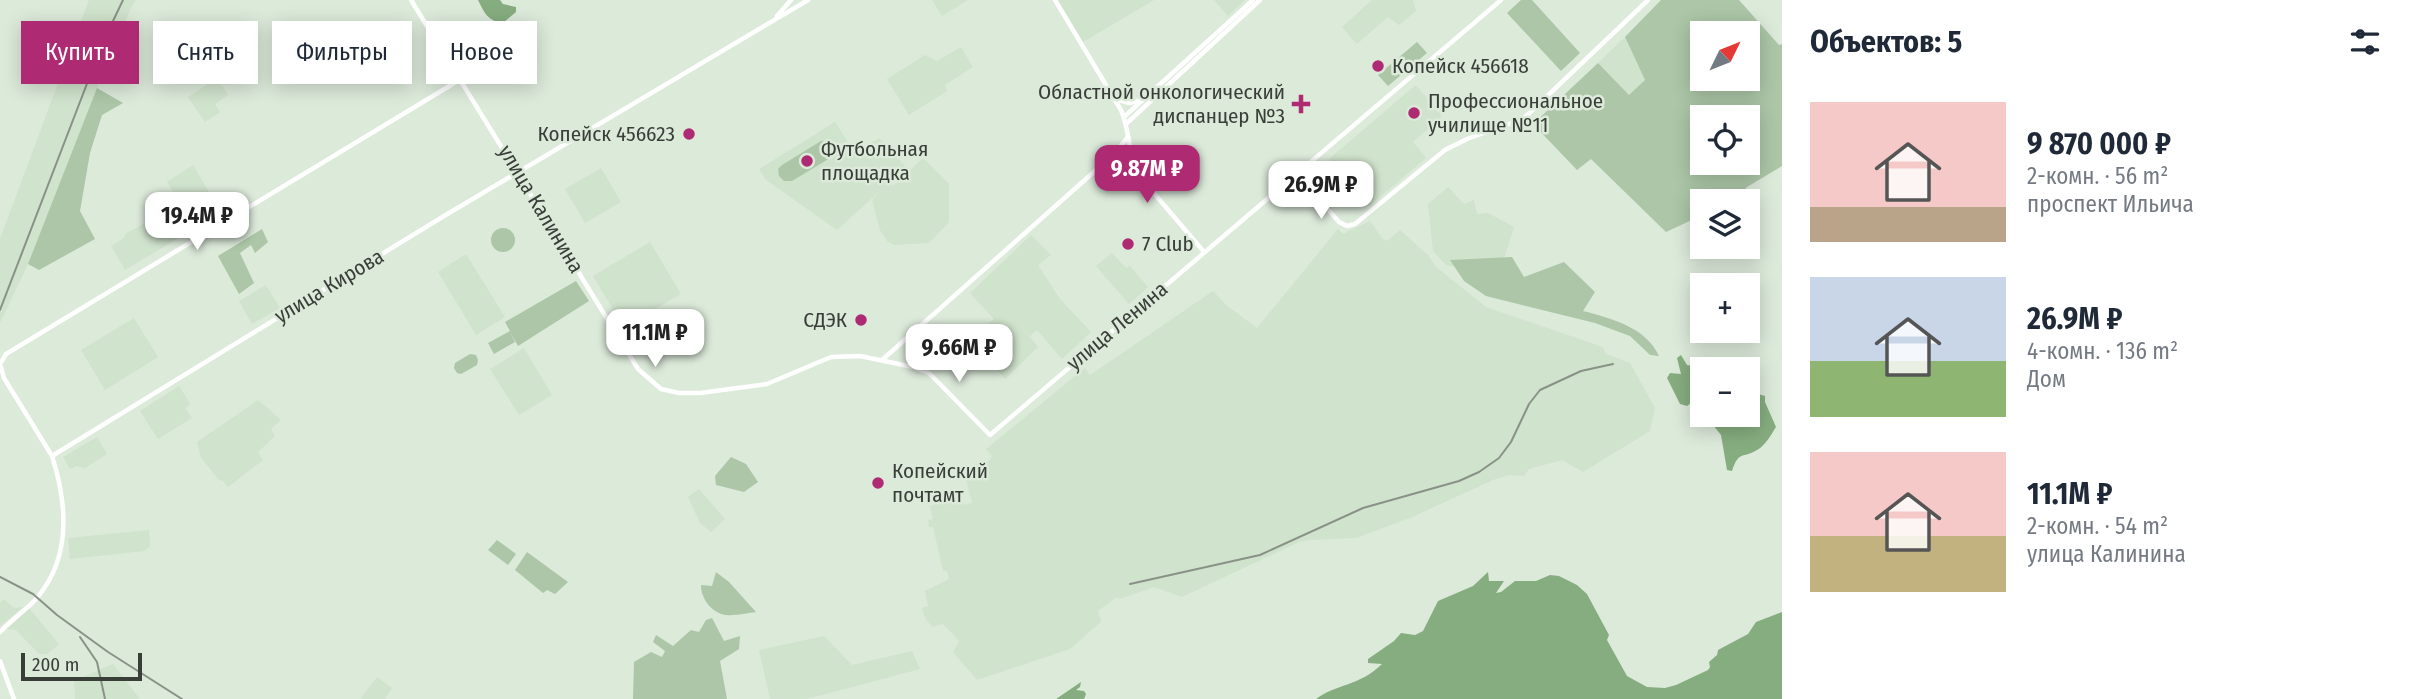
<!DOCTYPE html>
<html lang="ru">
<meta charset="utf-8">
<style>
body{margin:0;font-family:"Fira Sans Condensed",sans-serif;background:#f2f2f3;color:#1f2937;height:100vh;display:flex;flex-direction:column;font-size:26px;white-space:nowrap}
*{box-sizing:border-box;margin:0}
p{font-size:23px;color:#747a83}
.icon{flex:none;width:38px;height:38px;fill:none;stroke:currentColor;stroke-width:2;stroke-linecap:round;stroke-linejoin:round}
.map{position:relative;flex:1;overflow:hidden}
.sheet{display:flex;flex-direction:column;background:#fff;width:630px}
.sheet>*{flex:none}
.hud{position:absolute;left:21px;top:21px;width:665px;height:63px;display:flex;gap:14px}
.needle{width:46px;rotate:47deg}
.fabs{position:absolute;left:1690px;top:21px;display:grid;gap:14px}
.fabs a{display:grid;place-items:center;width:70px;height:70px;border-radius:0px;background:#fff;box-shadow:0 4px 18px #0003;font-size:35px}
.scale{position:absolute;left:21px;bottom:18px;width:121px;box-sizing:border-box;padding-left:7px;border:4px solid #393e38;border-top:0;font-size:19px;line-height:24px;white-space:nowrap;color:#393e38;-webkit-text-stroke:5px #dceada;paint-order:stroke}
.price{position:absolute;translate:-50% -60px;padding:0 16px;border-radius:14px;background:#fff;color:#222;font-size:23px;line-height:46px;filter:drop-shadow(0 2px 4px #0008)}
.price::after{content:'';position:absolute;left:50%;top:42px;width:21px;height:16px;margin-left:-10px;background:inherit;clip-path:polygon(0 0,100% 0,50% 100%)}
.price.on{background:#ae2a72;color:#fff}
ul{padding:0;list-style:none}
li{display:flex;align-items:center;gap:21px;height:175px;padding:0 28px}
li span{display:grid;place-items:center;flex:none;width:196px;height:140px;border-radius:0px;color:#555}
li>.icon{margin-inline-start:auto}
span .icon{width:84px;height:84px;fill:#fffc;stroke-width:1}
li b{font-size:30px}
h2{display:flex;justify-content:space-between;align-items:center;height:84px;padding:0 28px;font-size:30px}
.chip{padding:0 24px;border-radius:0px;background:#fff;box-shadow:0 4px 18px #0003;font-size:24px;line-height:63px}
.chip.on{background:#ae2a72;color:#fff}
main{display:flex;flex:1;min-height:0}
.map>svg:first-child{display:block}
.built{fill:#d0e3cc}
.green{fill:#acc6a7;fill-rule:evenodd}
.water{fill:#86ad7f}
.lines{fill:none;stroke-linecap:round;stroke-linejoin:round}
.tertiary{stroke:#fff;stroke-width:4.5}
.secondary{stroke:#fff;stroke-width:4.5}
.rail{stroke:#899287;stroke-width:2}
.poi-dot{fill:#ae2a72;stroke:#dceada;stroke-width:2.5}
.labels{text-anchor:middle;stroke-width:5;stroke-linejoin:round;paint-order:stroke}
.poi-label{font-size:21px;fill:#393e38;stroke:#dceada;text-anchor:start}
.street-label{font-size:21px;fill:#393e38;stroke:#dceada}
</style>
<main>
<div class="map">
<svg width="1782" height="699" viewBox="0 0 1782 699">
<rect width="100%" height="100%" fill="#dceada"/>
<g class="built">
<path d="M 89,0 L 136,0 L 131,8 L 97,88 L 28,264 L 0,323 L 0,239 Z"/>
<path d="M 932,0 L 968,0 L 942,16 Z"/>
<path d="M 1058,0 L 1154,0 L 1083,42 Z"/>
<path d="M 1214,0 L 1245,0 L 1228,16 Z"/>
<path d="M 1372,0 L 1413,0 L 1416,11 L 1399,25 L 1388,17 L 1357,44 L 1342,27 Z"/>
<path d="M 1625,37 L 1645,80 L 1629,95 L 1598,63 Z"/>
<path d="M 961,47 L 973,67 L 945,85 L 947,91 L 909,115 L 887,79 L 925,55 L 937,61 Z"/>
<path d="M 217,78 L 228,95 L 215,104 L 220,112 L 205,122 L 188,97 Z"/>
<path d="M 1416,85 L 1442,116 L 1413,142 L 1426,158 L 1369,206 L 1329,159 Z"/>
<path d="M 835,122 L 855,153 L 879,138 L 906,167 L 890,182 L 893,186 L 923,158 L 949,184 L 949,222 L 929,243 L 894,245 L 887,241 L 880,230 L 872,200 L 881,190 L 837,230 L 766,180 L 759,169 Z"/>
<path d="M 193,165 L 209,192 L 183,208 L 167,182 Z"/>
<path d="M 601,168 L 621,202 L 585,223 L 565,189 Z"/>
<path d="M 1448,187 L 1464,204 L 1474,200 L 1477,214 L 1488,213 L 1514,227 L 1504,259 L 1473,270 L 1446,265 L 1433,251 L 1428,204 Z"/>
<path d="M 171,209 L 187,233 L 125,270 L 111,246 L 124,238 L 125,234 Z"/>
<path d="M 1370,221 L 1382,238 L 1387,241 L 1400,230 L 1429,256 L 1435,266 L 1486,307 L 1603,347 L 1606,354 L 1630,363 L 1655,408 L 1650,431 L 1583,472 L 1562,460 L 1529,469 L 1524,476 L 1509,475 L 1493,480 L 1410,518 L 1356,538 L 1309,540 L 1299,542 L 1182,597 L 1154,587 L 1120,599 L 1117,597 L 1098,611 L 1101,622 L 1070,649 L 977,680 L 953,652 L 959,641 L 943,624 L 933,627 L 926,620 L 922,608 L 928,606 L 925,591 L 949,579 L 947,571 L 943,571 L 933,527 L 929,527 L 928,520 L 933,519 L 930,506 L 961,496 L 964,505 L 972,503 L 963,468 L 989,461 L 992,456 L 986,449 L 1085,368 L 1090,375 L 1213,291 L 1226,305 L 1257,328 L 1338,229 L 1343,234 Z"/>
<path d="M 1031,235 L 1051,255 L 1038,265 L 1060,299 L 1091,332 L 1062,359 L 1037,330 L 1030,336 L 1021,326 L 1038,347 L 1005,379 L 987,358 L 1000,346 L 984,327 L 994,319 L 970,293 Z"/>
<path d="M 650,242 L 681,294 L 624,327 L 593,276 Z"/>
<path d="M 1112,253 L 1126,268 L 1130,266 L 1148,287 L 1129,304 L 1096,266 Z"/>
<path d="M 466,254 L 505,317 L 476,335 L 438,272 Z"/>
<path d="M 266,285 L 280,308 L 252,324 L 239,301 Z"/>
<path d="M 134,318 L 158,357 L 105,390 L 81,350 Z"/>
<path d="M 524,348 L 552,395 L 519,415 L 490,369 Z"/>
<path d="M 179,386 L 190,404 L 185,408 L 192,418 L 158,439 L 140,411 Z"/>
<path d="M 258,400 L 279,418 L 280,421 L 271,429 L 275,436 L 258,452 L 263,460 L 228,487 L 223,481 L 219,480 L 201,458 L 197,442 Z"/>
<path d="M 97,437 L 107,454 L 85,468 L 76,466 L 70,469 L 63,457 Z"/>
<path d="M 699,489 L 725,519 L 711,532 L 700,523 L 688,497 Z"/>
<path d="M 149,530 L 150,546 L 144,551 L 70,559 L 68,538 Z"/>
<path d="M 4,599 L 14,608 L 23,607 L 0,626 L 0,603 Z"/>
<path d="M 29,608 L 59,644 L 47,654 L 39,654 L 16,630 L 7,629 Z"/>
<path d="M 824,636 L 852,665 L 912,651 L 920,669 L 807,699 L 770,699 L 759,650 Z"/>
<path d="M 113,664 L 140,699 L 75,699 L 74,681 Z"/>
<path d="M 377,677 L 392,688 L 385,699 L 360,699 Z"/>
</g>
<g class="green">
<path d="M 1521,0 L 1532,0 L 1580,53 L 1561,71 L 1507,13 Z"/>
<path d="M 1661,0 L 1739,0 L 1779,45 L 1782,44 L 1782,166 L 1747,187 L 1736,201 L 1703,201 L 1703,228 L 1694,219 L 1666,232 L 1591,159 L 1577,170 L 1533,124 L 1598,63 L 1629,95 L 1645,80 L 1625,37 ZM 1703,33 L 1748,33 L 1748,79 L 1703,79 ZM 1703,117 L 1748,117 L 1748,163 L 1703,163 Z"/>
<path d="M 1417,42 L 1427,53 L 1388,86 L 1378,75 Z"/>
<path d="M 97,88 L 123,103 L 102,115 L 90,153 L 80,211 L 95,239 L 39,270 L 28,264 Z"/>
<path d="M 821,141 L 828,142 L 833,146 L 834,153 L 830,158 L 792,181 L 784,181 L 779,176 L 778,169 L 782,165 Z"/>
<circle cx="503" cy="240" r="12"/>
<path d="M 262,229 L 268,242 L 255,253 L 251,245 L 240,253 L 254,283 L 239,294 L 218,256 Z"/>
<path d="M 1512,257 L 1524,277 L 1564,262 L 1595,292 L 1583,311 C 1610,318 1646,327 1659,356 L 1650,355 L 1630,336 L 1595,323 L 1486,296 L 1464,281 L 1450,260 Z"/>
<path d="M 576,281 L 589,301 L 518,346 L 510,332 L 515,342 L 494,354 L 488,343 L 510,331 L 505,322 Z"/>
<path d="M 470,354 L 476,355 L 478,360 L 477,365 L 461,374 L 457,373 L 454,368 L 455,363 Z"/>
<path d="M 731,457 L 746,464 L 758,482 L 744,492 L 716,485 L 715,476 Z"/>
<path d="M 497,540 L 516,554 L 508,565 L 488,550 Z"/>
<path d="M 527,552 L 568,582 L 555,594 L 547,590 L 543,593 L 515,570 Z"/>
<path d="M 716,572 L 729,582 L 756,612 C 747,613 735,616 726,615 C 711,613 701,598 701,585 L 712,586 Z"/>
<path d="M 712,618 L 724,641 L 740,636 L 739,649 L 720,661 L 727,699 L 633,699 L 634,662 L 651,652 L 662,657 L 665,651 L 653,642 L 656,635 L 673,646 L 691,630 L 699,632 L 706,620 Z"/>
</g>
<g class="water">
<path d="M 478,0 L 500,0 L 503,4 L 516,7 L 516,12 L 503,23 C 488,21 485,14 478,0 Z"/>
<path d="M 1681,355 L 1687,365 L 1693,366 C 1705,378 1703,397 1703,412 L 1693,401 L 1687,406 L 1680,404 L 1667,378 L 1670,373 L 1681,374 L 1677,358 Z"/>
<path d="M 1748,391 L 1765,396 L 1765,402 L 1776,427 C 1771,435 1765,446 1757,450 C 1742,459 1739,450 1732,471 L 1727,470 L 1721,435 L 1705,415 L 1748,415 Z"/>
<path d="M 1488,572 L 1489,581 L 1504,581 L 1496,593 L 1501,592 L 1515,581 L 1536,581 L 1550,575 L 1559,576 L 1577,585 L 1587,594 L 1609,635 L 1607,640 L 1627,676 L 1647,687 L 1665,688 L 1676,685 L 1708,670 L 1710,667 L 1709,662 L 1717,655 L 1718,650 L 1748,634 L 1756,622 L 1782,612 L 1782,699 L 1316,699 C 1338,683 1358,687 1382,664 L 1368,663 L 1368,659 L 1394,641 L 1401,633 L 1415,635 L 1423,631 L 1438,601 L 1473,586 Z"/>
<path d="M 1081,682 L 1080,687 L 1076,690 L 1084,691 L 1086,694 L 1084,699 L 1056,699 Z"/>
</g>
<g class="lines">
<g class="tertiary">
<path d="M 411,0 L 638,369 L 661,389 L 679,393 L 700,393 L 767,384 L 831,357 L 860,356 L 913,367 L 929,373 L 990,435 L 1501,0"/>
<path d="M 1055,0 L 1121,110 C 1128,126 1128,143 1133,159 C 1136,169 1142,177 1147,185 L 1204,252"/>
<path d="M 1116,99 L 1129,103 L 1138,101"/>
<path d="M 1124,117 L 1253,0"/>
<path d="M 1127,123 L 1260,0"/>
<path d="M 1114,155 L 1122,153 L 1132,158"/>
<path d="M 1298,174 L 1339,222 L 1347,226 L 1355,224 L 1445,150 L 1467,139 L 1523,119 L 1648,0"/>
<path d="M 882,360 L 1113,155 L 1128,137"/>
<path d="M 52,456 L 4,378 L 0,364 L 6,354 L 461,79"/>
</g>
<g class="secondary">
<path d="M 777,16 L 791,0"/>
<path d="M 0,632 C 11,620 25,611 36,599 C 71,559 68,506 52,456 L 444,216 L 808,0"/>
<path d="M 0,661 L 14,699"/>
</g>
<g class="rail">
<path d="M 0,310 L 103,42 L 123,0"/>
<path d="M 0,577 L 33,594 L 57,615 L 108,652 L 182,699"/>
<path d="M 1130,584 L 1260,555 L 1363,508 L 1459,481 L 1479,472 L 1499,458 L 1511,442 L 1529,404 L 1540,390 L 1581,371 L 1613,364"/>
<path d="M 80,637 L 97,662 L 105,699"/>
</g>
</g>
<g class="poi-dot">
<circle cx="1378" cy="66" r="7"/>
<path d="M1297.5 93.5h7v7h7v7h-7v7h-7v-7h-7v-7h7z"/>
<circle cx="1414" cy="113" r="7"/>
<circle cx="689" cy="134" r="7"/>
<circle cx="807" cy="161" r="7"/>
<circle cx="1128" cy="244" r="7"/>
<circle cx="861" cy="320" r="7"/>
<circle cx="878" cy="483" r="7"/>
</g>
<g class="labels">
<g class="poi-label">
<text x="1392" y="73">Копейск 456618</text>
<text x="1285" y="99" text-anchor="end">Областной онкологический<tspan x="1285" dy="24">диспанцер №3</tspan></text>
<text x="1428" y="108">Профессиональное<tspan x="1428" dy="24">училище №11</tspan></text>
<text x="675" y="141" text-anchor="end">Копейск 456623</text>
<text x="821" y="156">Футбольная<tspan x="821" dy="24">площадка</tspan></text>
<text x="1142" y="251">7 Club</text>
<text x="847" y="327" text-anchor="end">СДЭК</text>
<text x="892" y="478">Копейский<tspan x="892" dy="24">почтамт</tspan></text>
</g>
<g class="street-label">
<text transform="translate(541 209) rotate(59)" y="7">улица Калинина</text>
<text transform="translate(329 286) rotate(-31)" y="7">улица Кирова</text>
<text transform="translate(1117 326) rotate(-40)" y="7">улица Ленина</text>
</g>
</g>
</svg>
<div class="fabs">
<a><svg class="needle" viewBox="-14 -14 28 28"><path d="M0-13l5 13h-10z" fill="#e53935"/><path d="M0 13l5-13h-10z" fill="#747a83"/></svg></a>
<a><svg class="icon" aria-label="locate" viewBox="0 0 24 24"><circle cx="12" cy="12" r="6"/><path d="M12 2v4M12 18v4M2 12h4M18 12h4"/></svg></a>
<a><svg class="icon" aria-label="layers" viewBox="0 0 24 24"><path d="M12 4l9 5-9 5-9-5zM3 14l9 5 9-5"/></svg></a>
<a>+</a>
<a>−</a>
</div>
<div class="scale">200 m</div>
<b class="price on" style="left:1147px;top:205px">9.87M ₽</b>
<b class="price" style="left:1321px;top:221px">26.9M ₽</b>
<b class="price" style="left:197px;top:252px">19.4M ₽</b>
<b class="price" style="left:655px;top:369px">11.1M ₽</b>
<b class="price" style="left:959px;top:384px">9.66M ₽</b>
<div class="hud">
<a class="chip on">Купить</a>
<a class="chip">Снять</a>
<a class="chip">Фильтры</a>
<a class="chip">Новое</a>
</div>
</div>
<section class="sheet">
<h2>Объектов: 5<svg class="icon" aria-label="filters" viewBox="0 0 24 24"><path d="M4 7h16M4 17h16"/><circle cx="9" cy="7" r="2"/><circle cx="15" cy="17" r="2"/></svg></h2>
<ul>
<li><span style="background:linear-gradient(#f6c9c9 75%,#b9a48a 0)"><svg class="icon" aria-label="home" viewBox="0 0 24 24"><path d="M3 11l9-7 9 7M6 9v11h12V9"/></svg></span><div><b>9 870 000 ₽</b><p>2-комн. · 56 m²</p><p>проспект Ильича</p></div></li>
<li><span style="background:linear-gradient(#c9d6e8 60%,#8fb573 0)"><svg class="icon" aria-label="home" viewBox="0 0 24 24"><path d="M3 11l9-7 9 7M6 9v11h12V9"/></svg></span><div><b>26.9M ₽</b><p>4-комн. · 136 m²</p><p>Дом</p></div></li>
<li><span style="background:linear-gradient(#f6c9c9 60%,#c2b280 0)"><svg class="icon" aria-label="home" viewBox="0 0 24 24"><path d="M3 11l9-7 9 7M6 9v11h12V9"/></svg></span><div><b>11.1M ₽</b><p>2-комн. · 54 m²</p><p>улица Калинина</p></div></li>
</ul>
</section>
</main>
